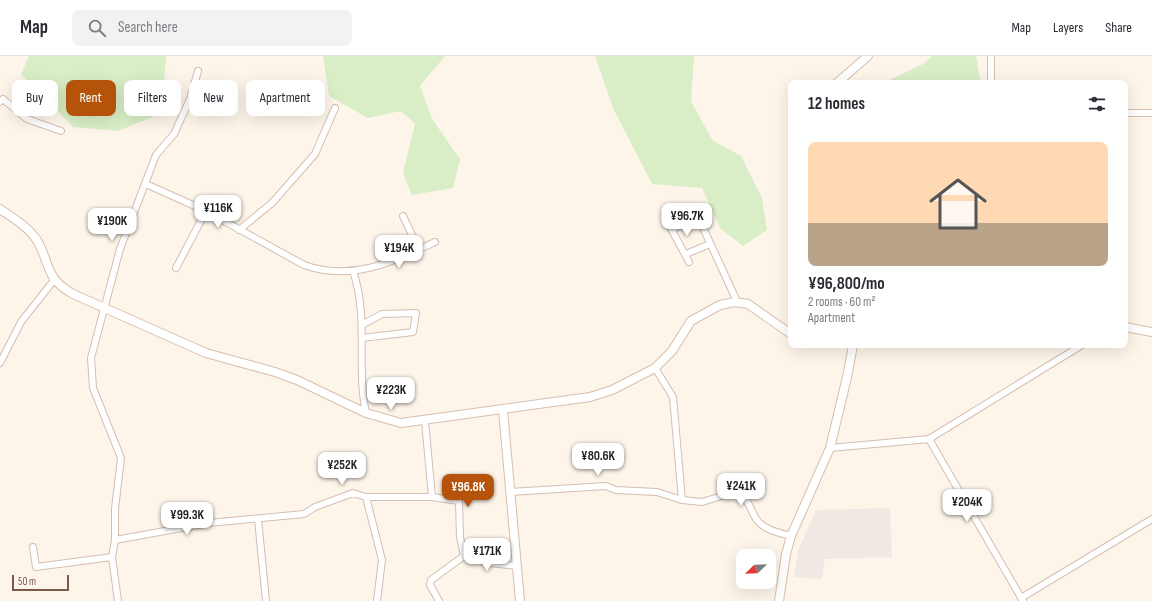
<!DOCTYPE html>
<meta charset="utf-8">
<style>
body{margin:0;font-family:"Sofia Sans Condensed",sans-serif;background:#f2f2f3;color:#2b2b33;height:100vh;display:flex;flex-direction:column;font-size:15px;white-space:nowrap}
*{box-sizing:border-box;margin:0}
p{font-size:13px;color:#7c7c81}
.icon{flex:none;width:22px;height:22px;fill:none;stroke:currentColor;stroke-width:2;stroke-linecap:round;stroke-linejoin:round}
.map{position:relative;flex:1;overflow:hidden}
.drawer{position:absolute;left:788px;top:24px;width:340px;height:268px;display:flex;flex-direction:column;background:#fff;border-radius:8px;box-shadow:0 4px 16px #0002}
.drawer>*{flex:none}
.banner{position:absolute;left:12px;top:24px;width:380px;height:36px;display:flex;gap:8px}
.needle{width:26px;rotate:247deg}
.controls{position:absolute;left:736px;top:493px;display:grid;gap:8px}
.controls a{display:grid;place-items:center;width:40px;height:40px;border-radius:8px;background:#fff;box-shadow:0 4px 16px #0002;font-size:20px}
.scale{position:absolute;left:12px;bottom:10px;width:57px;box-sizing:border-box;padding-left:4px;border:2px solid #7c594a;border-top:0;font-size:11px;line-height:14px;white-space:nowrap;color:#7c594a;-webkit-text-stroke:3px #fff9f2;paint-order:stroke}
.price{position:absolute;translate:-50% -34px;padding:0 9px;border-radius:8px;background:#fff;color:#222;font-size:13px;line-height:26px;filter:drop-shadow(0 1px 2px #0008)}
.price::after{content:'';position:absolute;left:50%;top:24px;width:12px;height:9px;margin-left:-6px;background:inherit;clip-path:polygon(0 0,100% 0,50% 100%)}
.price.on{background:#b45309;color:#fff}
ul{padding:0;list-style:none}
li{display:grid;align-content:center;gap:8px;height:212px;padding:0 20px}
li+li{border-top:1px solid #e1e1e2}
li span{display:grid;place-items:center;height:124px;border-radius:8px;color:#555}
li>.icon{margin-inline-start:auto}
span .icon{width:72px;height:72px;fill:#fffc;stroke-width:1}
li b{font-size:17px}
h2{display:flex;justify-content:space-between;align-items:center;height:48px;padding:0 20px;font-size:17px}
.tag{padding:0 14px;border-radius:8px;background:#fff;box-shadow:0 4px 16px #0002;font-size:14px;line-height:36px}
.tag.on{background:#b45309;color:#fff}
header{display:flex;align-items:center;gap:24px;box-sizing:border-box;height:56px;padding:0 20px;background:#fff;border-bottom:1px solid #e1e1e2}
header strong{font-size:19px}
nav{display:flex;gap:22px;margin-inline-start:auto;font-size:14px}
.search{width:280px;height:36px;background:#f2f2f3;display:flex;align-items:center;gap:10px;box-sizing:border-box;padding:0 14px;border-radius:8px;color:#7c7c81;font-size:15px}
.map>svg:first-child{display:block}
.industrial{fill:#efe8e3}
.green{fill:#d9eec6}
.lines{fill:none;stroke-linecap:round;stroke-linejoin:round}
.street-casing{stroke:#d4beb1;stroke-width:8}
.secondary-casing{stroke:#d8bead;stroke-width:10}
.street{stroke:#fff;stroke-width:6}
.secondary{stroke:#fff;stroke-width:8}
</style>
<header>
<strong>Map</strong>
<div class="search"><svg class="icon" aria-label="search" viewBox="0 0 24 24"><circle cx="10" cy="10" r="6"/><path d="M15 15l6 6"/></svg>Search here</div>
<nav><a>Map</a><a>Layers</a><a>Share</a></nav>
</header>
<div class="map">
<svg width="1152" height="545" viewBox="0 0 1152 545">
<rect width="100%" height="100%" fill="#fef5ea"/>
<path class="industrial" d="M 890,452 L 892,501 L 825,503 L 822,523 L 794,521 L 798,495 L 816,454 Z"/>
<g class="green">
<path d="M 29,0 L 166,0 L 162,57 L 118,75 L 73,71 L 21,18 Z"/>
<path d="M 323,0 L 445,0 L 420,30 L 432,63 L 460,103 L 453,132 L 412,139 L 403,117 L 415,68 L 401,55 L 368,62 L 329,40 Z"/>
<path d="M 595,0 L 694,0 L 691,45 L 712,84 L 741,100 L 762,142 L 767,174 L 743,190 L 720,172 L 702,132 L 652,128 L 613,52 Z"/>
<path d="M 932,0 L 976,0 L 981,27 L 883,27 L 923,8 Z"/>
</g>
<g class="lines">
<g class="street-casing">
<g id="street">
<path d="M 991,27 L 991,0"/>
<path d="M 0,46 L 3,43 L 27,63 L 61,75"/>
<path d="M 1125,57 L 1152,57"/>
<path d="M 146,128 L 206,155 L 304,209 C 352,226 392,206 435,186"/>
<path d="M 403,160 L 419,194"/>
<path d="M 667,165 L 689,206"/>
<path d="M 672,173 L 699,163 L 735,241 L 735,246"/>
<path d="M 239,174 L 272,147 L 315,98 L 335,52"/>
<path d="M 686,198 L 710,188"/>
<path d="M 176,212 L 206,155"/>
<path d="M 353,215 C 369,261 356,311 366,357"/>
<path d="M 362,269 L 382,258 L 416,257 L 413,276 L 362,282"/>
<path d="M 0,307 L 21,266 L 54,224"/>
<path d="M 655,312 L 673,341 L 682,444"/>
<path d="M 425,365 L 432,441"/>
<path d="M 929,383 L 1023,545"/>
<path d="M 830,392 L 929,383 L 1082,289"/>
<path d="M 510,436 L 606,430 L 616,434 L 657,436 L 682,444 L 702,446 L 738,435 C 749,443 750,454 757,464 C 764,474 780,477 791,480"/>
<path d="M 366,441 L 382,504 L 377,545"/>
<path d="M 258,463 L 266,545"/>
<path d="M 115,484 L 209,467 L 304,458 L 315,451 L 353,437 L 366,441 L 432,441 L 459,445 L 460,481 L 464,500"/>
<path d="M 33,491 L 36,511 L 112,501"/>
<path d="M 464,500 L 490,507 L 516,510"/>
<path d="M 1021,542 L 1152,463"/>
<path d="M 118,545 L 112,501 L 115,484 L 115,453 L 121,402 L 93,332 L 91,302 L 120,193 L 156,99 L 174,78 L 190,43 L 198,15"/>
<path d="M 439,545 L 430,529 L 431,524 L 464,500"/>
</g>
</g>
<g class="secondary-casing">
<g id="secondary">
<path d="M 837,27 L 868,0"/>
<path d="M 0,153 C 13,162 29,171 38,186 C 51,210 45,222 73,238 L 206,297 L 275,316 L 297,324 L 366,357 L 401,367 L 590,341 L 612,334 L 655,312 L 672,295 L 691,265 L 720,249 L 735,246 L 748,248 L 791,278"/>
<path d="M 1125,271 L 1152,276"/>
<path d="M 503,354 L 520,545"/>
<path d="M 779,545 L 786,498 L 791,480 L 830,392 L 848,317 L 853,289"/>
</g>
</g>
<use href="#street" class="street"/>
<use href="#secondary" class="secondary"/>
</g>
</svg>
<div class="controls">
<a><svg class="needle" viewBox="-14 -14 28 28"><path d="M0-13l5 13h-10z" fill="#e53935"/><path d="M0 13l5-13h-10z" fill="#7c7c81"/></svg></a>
</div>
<div class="scale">50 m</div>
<b class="price" style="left:218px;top:173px">¥116K</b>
<b class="price" style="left:687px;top:181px">¥96.7K</b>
<b class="price" style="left:112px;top:186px">¥190K</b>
<b class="price" style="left:399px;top:213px">¥194K</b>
<b class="price" style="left:391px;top:355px">¥223K</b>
<b class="price" style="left:598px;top:421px">¥80.6K</b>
<b class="price" style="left:342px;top:430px">¥252K</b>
<b class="price" style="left:741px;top:451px">¥241K</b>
<b class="price on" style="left:468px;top:452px">¥96.8K</b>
<b class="price" style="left:967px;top:467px">¥204K</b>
<b class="price" style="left:187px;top:480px">¥99.3K</b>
<b class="price" style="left:487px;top:516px">¥171K</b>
<div class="banner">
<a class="tag">Buy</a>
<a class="tag on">Rent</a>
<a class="tag">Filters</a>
<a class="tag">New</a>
<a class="tag">Apartment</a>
</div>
<section class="drawer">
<h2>12 homes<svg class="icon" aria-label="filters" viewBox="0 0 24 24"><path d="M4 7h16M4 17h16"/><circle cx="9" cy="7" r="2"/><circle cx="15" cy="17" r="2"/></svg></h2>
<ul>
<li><span style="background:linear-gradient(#ffd9b3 65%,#b9a48a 0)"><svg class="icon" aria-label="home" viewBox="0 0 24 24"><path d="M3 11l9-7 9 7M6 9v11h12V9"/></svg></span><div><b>¥96,800/mo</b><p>2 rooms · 60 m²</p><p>Apartment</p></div></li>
</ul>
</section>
</div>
